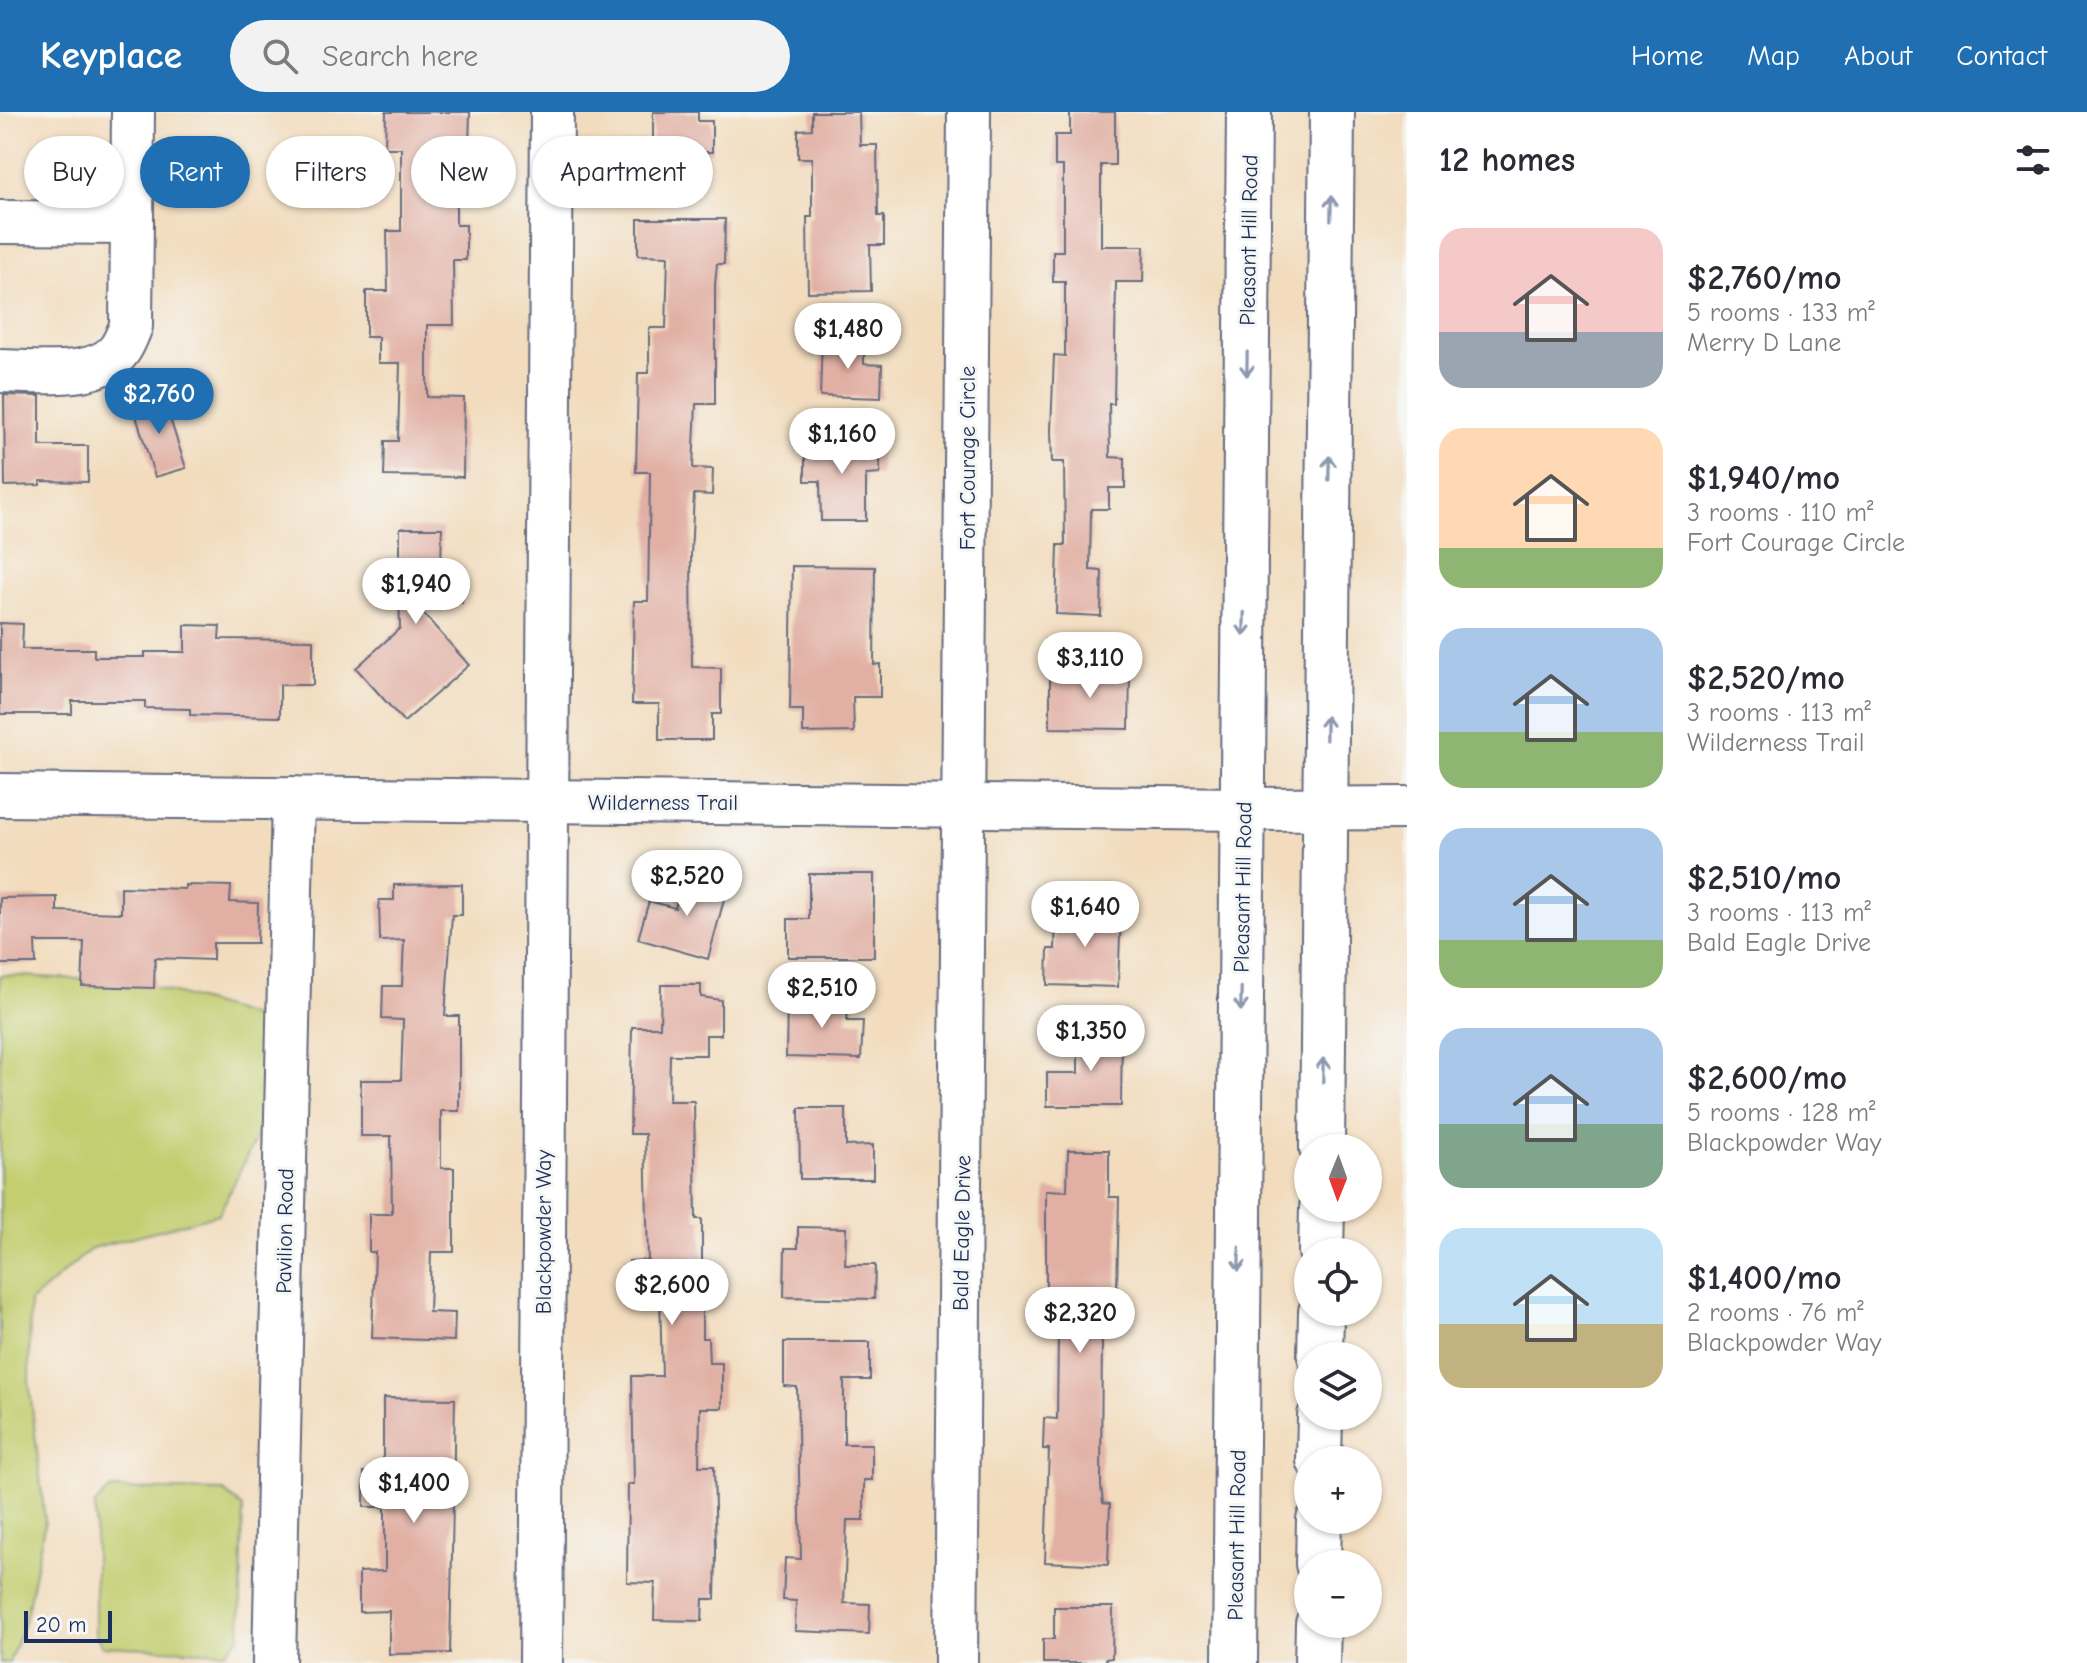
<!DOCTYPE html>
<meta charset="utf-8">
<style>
body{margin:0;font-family:"Comic Neue",sans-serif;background:#f2f2f3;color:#2b2b33;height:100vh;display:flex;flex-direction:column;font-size:30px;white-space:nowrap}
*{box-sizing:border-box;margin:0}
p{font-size:26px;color:#7c7c81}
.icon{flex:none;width:44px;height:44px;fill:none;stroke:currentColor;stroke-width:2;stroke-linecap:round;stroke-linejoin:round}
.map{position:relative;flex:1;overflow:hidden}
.details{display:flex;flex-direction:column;background:#fff;width:680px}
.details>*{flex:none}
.hud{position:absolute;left:24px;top:24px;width:760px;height:72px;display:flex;gap:16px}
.needle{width:52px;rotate:181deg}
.fabs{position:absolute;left:1294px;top:1022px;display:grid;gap:16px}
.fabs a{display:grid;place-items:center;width:88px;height:88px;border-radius:50%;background:#fff;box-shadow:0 2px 6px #0004;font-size:40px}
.scale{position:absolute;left:24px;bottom:20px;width:88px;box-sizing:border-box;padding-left:8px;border:4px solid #1b2f5e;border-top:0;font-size:22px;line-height:28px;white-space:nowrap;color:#1b2f5e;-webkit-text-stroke:6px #f6f6f2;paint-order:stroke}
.price{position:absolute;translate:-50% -68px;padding:0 18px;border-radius:28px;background:#fff;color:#222;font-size:26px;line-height:52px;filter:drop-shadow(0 2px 4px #0008)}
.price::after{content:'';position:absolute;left:50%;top:48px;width:24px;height:18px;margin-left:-12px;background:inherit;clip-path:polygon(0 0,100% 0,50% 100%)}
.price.active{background:#1f6fb2;color:#fff}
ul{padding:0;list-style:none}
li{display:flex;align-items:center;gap:24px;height:200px;padding:0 32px}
li span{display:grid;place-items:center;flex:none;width:224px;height:160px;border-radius:24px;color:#555}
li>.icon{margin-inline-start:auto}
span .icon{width:96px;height:96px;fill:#fffc;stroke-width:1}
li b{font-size:34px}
h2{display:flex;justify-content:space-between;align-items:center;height:96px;padding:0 32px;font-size:34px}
.tag{padding:0 28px;border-radius:36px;background:#fff;box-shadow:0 2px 6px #0004;font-size:28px;line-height:72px}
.tag.active{background:#1f6fb2;color:#fff}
header{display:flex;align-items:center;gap:48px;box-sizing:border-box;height:112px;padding:0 40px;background:#1f6fb2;color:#fff}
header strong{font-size:38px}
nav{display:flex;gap:44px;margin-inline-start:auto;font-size:28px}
.search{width:560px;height:72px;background:#f2f2f3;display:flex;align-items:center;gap:20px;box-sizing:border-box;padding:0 28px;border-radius:44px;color:#7c7c81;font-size:30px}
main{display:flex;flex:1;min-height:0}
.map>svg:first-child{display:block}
.green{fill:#c2ce70;stroke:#6e7e67;stroke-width:2}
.building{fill:#e1afa3}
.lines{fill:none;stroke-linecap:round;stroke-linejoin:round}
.minor-casing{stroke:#666c7f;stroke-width:46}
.major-casing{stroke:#666c7f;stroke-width:48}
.minor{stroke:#fff;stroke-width:42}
.major{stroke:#fff;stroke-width:44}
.oneway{stroke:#8d97ae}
.labels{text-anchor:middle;stroke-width:6;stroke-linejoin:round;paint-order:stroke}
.street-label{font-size:22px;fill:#1b2f5e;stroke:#f6f6f2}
</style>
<header>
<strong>Keyplace</strong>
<div class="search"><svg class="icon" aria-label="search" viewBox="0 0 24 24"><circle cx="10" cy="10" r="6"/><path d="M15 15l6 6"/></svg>Search here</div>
<nav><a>Home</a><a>Map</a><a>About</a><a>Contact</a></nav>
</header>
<main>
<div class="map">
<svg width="1407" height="1551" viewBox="0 0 1407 1551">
<rect width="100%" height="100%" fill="#f6f6f2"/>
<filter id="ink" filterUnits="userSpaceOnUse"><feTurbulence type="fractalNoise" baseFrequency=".0125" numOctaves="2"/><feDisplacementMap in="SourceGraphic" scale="16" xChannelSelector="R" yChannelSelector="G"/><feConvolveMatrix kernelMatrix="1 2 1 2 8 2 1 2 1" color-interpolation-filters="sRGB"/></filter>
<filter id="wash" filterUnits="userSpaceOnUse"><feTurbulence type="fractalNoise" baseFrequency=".006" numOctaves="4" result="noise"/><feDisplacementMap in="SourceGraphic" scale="32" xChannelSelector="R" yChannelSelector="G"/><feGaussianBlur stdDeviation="1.8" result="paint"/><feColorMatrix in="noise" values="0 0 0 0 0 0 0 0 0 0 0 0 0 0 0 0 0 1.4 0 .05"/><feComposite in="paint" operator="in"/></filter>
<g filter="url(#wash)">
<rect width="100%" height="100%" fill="#f2dcbd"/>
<g class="green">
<path d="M 0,863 L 137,870 L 265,908 L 269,999 L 219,1102 L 92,1136 L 30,1190 L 29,1269 L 45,1409 L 26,1505 L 9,1551 L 0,1551 Z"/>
<path d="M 111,1377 L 224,1379 L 243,1396 L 240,1525 L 225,1540 L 102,1534 L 95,1521 L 95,1392 Z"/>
</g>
<g id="blocks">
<g class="building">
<path d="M 386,0 L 470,0 L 469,37 L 456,37 L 456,113 L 466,113 L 466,148 L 453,148 L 454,213 L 427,213 L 427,285 L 464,286 L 463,365 L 384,364 L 385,329 L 398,329 L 400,251 L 378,251 L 378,225 L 366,225 L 366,179 L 388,179 L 387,119 L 401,119 L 401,36 L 385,36 Z"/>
<path d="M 653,0 L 698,0 L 698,9 L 712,9 L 712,40 L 696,40 L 696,63 L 638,63 L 638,32 L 653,32 Z"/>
<path d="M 812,0 L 859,0 L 860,33 L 877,33 L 878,104 L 884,104 L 884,133 L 870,133 L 871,179 L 808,180 L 807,105 L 812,105 L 812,46 L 798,46 L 798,18 L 812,17 Z"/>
<path d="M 1070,0 L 1115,0 L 1115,53 L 1101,53 L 1101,134 L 1144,134 L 1143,170 L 1116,170 L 1114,292 L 1109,292 L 1110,345 L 1125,346 L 1125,376 L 1109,376 L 1109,397 L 1091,397 L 1090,458 L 1102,459 L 1101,504 L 1056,502 L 1058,433 L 1065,433 L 1064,350 L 1052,350 L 1051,318 L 1054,243 L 1065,244 L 1065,170 L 1053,170 L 1053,139 L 1063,139 L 1063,54 L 1055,54 L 1055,23 L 1070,23 Z"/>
<path d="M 638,107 L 725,107 L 724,152 L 717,152 L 715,173 L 715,292 L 696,292 L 693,356 L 713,357 L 712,383 L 694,382 L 691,443 L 692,555 L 721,556 L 721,602 L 712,602 L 712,628 L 659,628 L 659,592 L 632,592 L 634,489 L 648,489 L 650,360 L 636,360 L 638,261 L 649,261 L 649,216 L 666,216 L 668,144 L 638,143 Z"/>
<path d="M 822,228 L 864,229 L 864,252 L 882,253 L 881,286 L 820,284 Z"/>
<path d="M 162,282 L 186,356 L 155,365 L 132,291 Z"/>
<path d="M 4,283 L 40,284 L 40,334 L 88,334 L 88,370 L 40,369 L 40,373 L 5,374 Z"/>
<path d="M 880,328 L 880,362 L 866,363 L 866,409 L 821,409 L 820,369 L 805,369 L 805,329 Z"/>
<path d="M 400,416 L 442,416 L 441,454 L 463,455 L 462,491 L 413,490 L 469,553 L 404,610 L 356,556 L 400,516 L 399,477 L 383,477 L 383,447 L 400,447 Z"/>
<path d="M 792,454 L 875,455 L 874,553 L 880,552 L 880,585 L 853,585 L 854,620 L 803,621 L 803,598 L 790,598 Z"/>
<path d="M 0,511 L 23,512 L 22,537 L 94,537 L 94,545 L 145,545 L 145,540 L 185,540 L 185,513 L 220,514 L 219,527 L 313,528 L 313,573 L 280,573 L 280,605 L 190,603 L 190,597 L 145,596 L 145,589 L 72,589 L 72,602 L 0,602 Z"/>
<path d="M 1050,560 L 1130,560 L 1129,617 L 1050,616 Z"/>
<path d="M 685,761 L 728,773 L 708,847 L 638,827 L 649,789 L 675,796 Z"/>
<path d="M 809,762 L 874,762 L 874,845 L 788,845 L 788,807 L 809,807 Z"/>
<path d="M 462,772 L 462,803 L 452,803 L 445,904 L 459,904 L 459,999 L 441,999 L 441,1056 L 454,1056 L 454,1140 L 431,1140 L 429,1200 L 455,1201 L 454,1229 L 372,1226 L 375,1140 L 369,1140 L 369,1102 L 392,1102 L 391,1024 L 361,1024 L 361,968 L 401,968 L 403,908 L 382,907 L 383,874 L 402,874 L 404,828 L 380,829 L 379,788 L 394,788 L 394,773 Z"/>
<path d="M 185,773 L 231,774 L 230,790 L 258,791 L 257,831 L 213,831 L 213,848 L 155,846 L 154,876 L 82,874 L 84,830 L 35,830 L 36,852 L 0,852 L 0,786 L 57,785 L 57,799 L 121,801 L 121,775 L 185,777 Z"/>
<path d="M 1056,798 L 1121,800 L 1118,875 L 1047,873 L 1048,837 L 1055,837 Z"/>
<path d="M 661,873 L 701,873 L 701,885 L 721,888 L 721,923 L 706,923 L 706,943 L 670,943 L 669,989 L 694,989 L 696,1107 L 702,1107 L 702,1226 L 708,1226 L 709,1251 L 722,1251 L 722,1296 L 700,1296 L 699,1354 L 714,1354 L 716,1440 L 715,1487 L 703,1487 L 702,1509 L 654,1508 L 655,1471 L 627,1470 L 628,1372 L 634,1372 L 632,1264 L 662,1264 L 660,1182 L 629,1182 L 629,1149 L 648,1148 L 645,1022 L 630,1022 L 632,915 L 660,915 Z"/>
<path d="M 787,887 L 848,889 L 847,909 L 863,909 L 861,947 L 786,945 Z"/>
<path d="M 1078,918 L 1122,918 L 1121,994 L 1047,994 L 1047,961 L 1078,961 Z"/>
<path d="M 799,996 L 846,996 L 846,1034 L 873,1033 L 873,1067 L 800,1067 Z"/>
<path d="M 1068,1038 L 1109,1038 L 1109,1085 L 1119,1085 L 1116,1222 L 1102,1222 L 1101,1374 L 1103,1391 L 1110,1392 L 1108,1453 L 1045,1450 L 1049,1337 L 1043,1337 L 1044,1306 L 1057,1307 L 1058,1222 L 1051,1222 L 1052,1181 L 1046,1181 L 1046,1078 L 1067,1079 Z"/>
<path d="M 798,1115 L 846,1116 L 845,1153 L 875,1153 L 874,1187 L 784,1185 L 785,1136 L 798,1136 Z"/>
<path d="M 784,1230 L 870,1230 L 870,1268 L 844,1268 L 844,1332 L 872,1332 L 872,1368 L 864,1368 L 864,1408 L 847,1408 L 844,1491 L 870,1492 L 869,1522 L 795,1519 L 796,1489 L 783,1488 L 785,1446 L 801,1447 L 797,1275 L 784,1274 Z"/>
<path d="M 383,1286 L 455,1287 L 450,1541 L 389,1542 L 389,1499 L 359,1500 L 359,1460 L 385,1459 L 385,1395 L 364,1395 L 364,1360 L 383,1360 Z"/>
<path d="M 1054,1495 L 1113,1495 L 1112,1546 L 1105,1547 L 1105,1551 L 1043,1551 L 1043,1527 L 1054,1527 Z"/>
</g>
</g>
</g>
<g filter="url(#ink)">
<use href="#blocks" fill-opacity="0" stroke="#666c7f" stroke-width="2"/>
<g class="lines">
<g class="minor-casing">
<g id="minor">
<path d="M 0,110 L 132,111"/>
<path d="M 0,259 C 34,259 98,269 120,237 C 125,230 128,221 131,214 L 133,0"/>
<path d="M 0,683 L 1243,697 L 1407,696"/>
<path d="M 274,1551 L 293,686"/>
<path d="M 541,1551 L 552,0"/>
<path d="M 956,1551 L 969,0"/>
</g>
</g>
<g class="major-casing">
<g id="major">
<path d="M 1322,1036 L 1332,0"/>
<path d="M 1321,1140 L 1322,1096"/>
<path d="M 1320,1244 L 1321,1200"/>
<path d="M 1319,1348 L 1320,1304"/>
<path d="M 1318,1452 L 1319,1408"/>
<path d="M 1235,1551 L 1249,0"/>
<path d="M 1317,1551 L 1318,1512"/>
</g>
</g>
<use href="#minor" class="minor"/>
<use href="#major" class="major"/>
</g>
<defs><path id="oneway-shaft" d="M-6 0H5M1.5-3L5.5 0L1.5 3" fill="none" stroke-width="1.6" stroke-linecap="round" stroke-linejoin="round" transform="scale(2)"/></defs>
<g class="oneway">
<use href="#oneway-shaft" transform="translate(1331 96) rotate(-89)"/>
<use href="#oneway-shaft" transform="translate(1247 252) rotate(91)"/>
<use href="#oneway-shaft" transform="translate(1329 356) rotate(-89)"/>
<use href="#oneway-shaft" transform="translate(1244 512) rotate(91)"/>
<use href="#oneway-shaft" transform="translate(1326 616) rotate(-89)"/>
<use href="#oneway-shaft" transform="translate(1241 887) rotate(91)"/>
<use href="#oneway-shaft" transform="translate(1323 958) rotate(-89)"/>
<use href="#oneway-shaft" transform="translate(1239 1147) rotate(91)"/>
</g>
</g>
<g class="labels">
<g class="street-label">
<text transform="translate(1248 128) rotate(-89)" y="8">Pleasant Hill Road</text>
<text transform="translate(967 346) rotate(-90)" y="8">Fort Courage Circle</text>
<text x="663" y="698">Wilderness Trail</text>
<text transform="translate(1242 775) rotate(-89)" y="8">Pleasant Hill Road</text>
<text transform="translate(284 1119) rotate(-89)" y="8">Pavilion Road</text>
<text transform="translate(543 1120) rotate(-90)" y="8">Blackpowder Way</text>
<text transform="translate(961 1121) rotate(-89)" y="8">Bald Eagle Drive</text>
<text transform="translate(1236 1423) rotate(-89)" y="8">Pleasant Hill Road</text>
</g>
</g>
</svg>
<div class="fabs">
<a><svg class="needle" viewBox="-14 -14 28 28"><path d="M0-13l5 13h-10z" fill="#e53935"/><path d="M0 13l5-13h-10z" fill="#7c7c81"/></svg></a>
<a><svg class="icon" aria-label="locate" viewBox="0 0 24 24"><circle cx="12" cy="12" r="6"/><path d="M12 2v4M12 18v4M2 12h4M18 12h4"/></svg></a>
<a><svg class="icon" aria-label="layers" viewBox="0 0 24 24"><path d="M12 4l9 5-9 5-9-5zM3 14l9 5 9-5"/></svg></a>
<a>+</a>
<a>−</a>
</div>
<div class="scale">20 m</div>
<b class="price" style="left:848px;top:259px">$1,480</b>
<b class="price active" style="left:159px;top:324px">$2,760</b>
<b class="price" style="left:842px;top:364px">$1,160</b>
<b class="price" style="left:416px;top:514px">$1,940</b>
<b class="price" style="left:1090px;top:588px">$3,110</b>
<b class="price" style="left:687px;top:806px">$2,520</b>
<b class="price" style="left:1085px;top:837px">$1,640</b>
<b class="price" style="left:822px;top:918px">$2,510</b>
<b class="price" style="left:1091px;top:961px">$1,350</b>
<b class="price" style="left:672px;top:1215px">$2,600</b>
<b class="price" style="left:1080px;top:1243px">$2,320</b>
<b class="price" style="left:414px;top:1413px">$1,400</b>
<div class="hud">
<a class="tag">Buy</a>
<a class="tag active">Rent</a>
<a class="tag">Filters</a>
<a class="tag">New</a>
<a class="tag">Apartment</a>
</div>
</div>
<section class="details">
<h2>12 homes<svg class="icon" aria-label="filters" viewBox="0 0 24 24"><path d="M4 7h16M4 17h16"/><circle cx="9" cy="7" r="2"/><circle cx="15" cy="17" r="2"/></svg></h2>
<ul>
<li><span style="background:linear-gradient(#f6c9c9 65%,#9aa5b1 0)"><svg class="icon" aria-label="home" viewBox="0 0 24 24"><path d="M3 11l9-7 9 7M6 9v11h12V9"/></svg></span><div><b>$2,760/mo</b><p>5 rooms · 133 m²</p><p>Merry D Lane</p></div></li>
<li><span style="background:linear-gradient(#ffd9b3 75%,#8fb573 0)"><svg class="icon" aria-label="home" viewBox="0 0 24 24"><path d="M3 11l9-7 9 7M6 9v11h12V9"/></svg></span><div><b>$1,940/mo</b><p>3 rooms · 110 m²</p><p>Fort Courage Circle</p></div></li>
<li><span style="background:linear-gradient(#a9c7e8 65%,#8fb573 0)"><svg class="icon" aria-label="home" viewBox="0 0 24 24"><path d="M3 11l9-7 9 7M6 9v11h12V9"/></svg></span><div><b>$2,520/mo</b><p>3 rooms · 113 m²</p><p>Wilderness Trail</p></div></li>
<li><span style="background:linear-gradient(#a9c7e8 70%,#8fb573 0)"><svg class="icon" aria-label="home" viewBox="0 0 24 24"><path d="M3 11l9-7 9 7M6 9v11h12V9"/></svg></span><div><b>$2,510/mo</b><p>3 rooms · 113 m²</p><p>Bald Eagle Drive</p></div></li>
<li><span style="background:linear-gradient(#a9c7e8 60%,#7fa58c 0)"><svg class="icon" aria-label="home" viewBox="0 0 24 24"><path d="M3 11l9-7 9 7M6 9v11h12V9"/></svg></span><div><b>$2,600/mo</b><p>5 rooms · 128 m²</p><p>Blackpowder Way</p></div></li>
<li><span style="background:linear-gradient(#bfe0f5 60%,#c2b280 0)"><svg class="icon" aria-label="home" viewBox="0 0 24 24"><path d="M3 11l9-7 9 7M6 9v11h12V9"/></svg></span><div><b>$1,400/mo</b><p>2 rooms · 76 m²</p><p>Blackpowder Way</p></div></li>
</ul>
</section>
</main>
